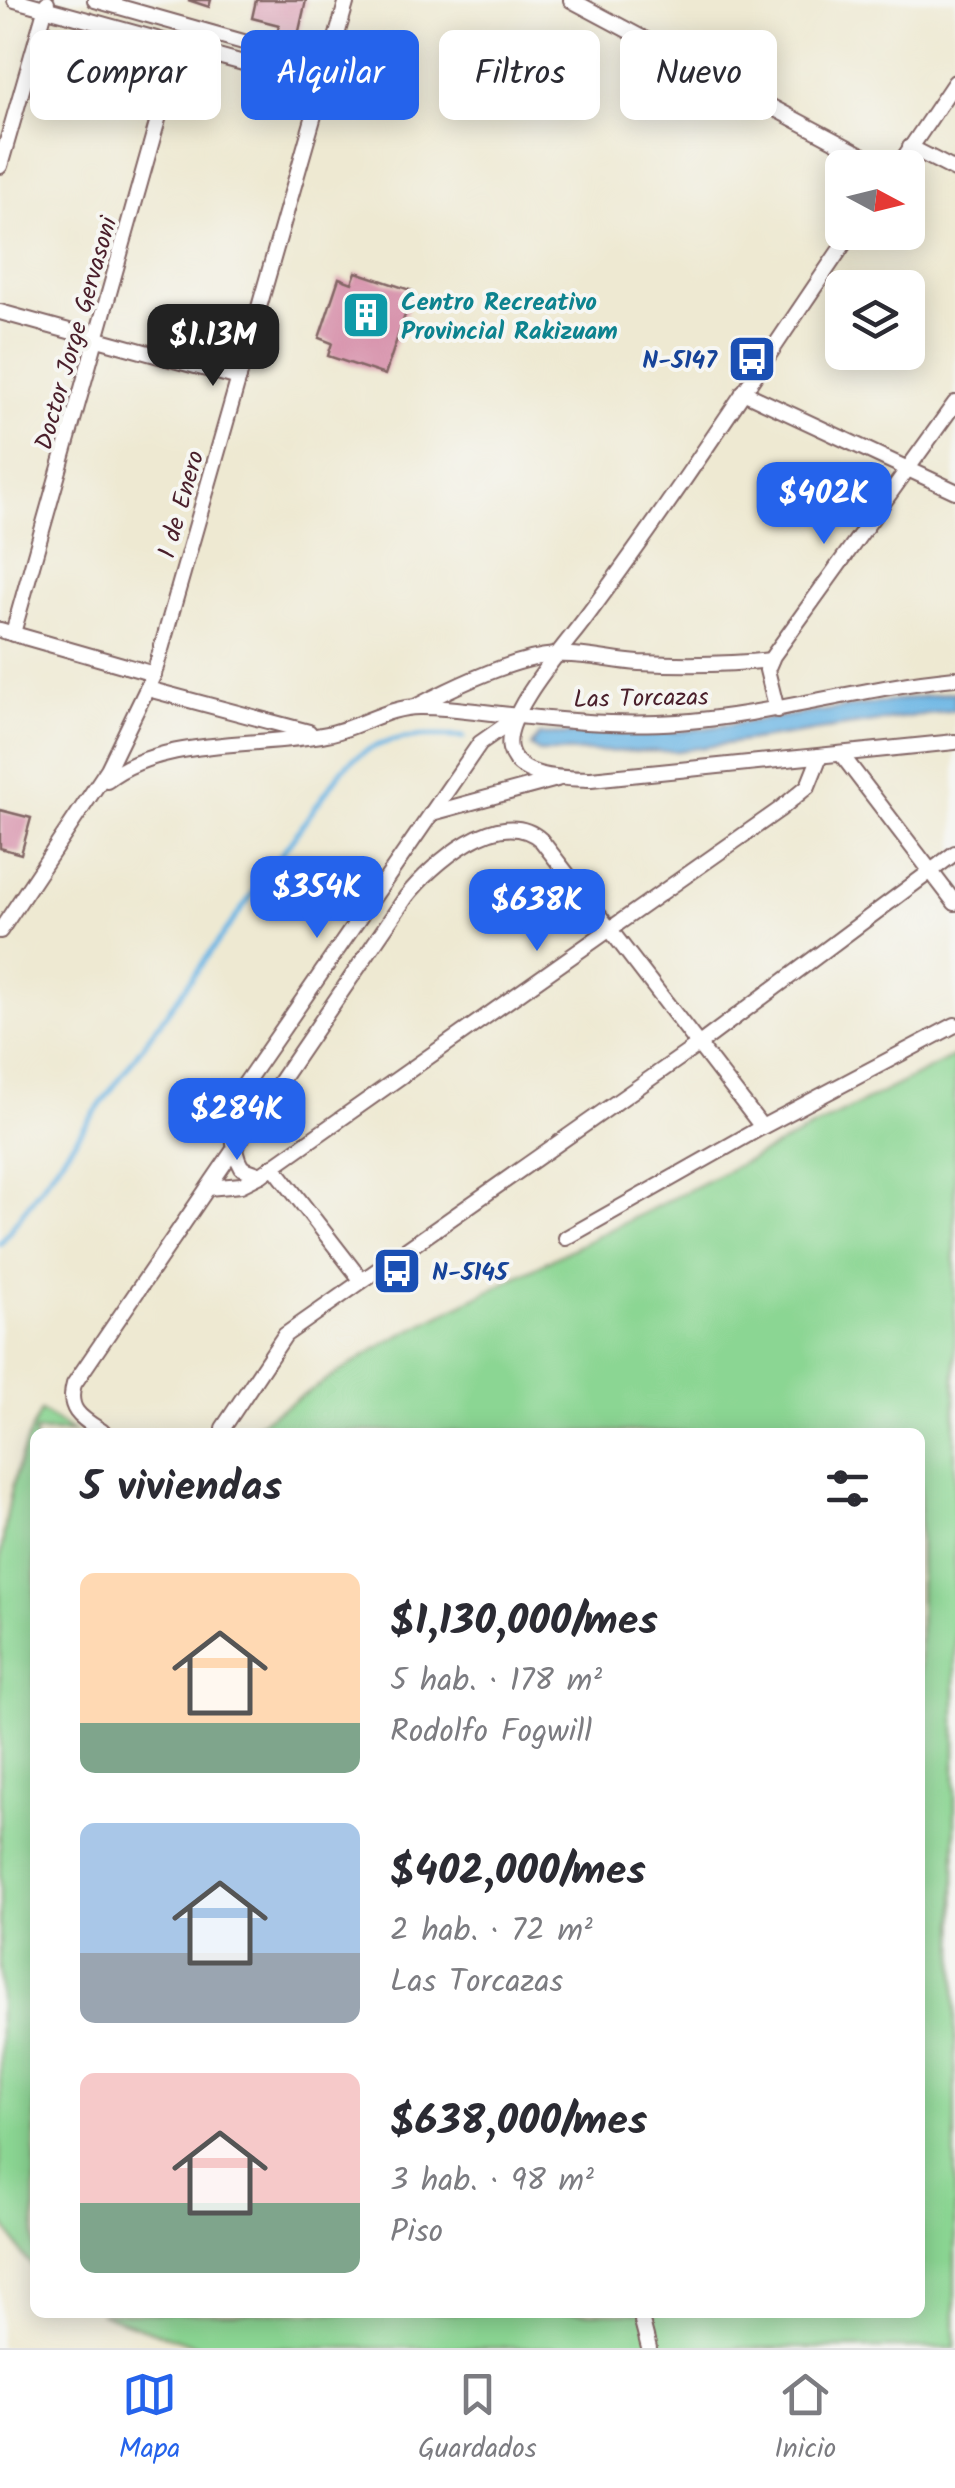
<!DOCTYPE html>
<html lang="es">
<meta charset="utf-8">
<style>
body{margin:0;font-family:Kalam,sans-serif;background:#f2f2f3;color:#2b2b33;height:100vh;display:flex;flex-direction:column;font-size:38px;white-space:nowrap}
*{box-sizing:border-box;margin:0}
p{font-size:32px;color:#7c7c81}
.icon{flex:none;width:55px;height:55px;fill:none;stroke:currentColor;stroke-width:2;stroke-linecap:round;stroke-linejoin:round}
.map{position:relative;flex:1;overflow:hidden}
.details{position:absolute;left:30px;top:1428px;width:895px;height:890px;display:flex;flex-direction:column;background:#fff;border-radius:15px;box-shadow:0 5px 25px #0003}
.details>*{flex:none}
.banner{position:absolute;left:30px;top:30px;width:895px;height:90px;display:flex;gap:20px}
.needle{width:65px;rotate:97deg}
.fabs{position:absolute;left:825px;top:150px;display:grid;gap:20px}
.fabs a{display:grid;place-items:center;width:100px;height:100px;border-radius:15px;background:#fff;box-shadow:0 5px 25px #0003;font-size:50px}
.price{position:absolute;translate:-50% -85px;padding:0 22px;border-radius:20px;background:#2563eb;color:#fff;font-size:32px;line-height:65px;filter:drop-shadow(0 2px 5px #0008)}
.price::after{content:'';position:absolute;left:50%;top:60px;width:30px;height:22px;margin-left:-15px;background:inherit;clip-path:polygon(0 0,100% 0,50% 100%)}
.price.current{background:#222;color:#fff}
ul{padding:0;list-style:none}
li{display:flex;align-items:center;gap:30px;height:250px;padding:0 50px}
li span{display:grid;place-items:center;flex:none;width:280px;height:200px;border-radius:15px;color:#555}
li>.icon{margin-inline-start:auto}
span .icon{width:120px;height:120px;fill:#fffc;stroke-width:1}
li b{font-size:42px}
h2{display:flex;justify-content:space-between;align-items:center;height:120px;padding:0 50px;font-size:42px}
.chip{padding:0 35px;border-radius:15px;background:#fff;box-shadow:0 5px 25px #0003;font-size:35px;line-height:90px}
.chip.current{background:#2563eb;color:#fff}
.tabs{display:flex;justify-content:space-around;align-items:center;height:140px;border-top:2px solid #e1e1e2;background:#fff;font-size:28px;color:#7c7c81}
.tabs a{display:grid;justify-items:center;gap:5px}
.tabs .current{color:#2563eb}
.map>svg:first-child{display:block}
.green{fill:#8bd693;stroke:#6a7a5f;stroke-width:2.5}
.water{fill:#6bb5e4;stroke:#5a6a88;stroke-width:2.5}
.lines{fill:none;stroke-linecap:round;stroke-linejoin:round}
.stream{stroke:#6bb5e4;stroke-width:5}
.building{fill:#d894ad}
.minor-casing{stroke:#836665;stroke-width:18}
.minor{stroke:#fff;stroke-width:14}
.labels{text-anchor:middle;stroke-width:8;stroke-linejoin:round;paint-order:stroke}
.culture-label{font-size:25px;font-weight:bold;fill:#0d838f;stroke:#f6f6f2;text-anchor:start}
.street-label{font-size:25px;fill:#4a1f2b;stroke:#f6f6f2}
.transit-label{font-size:25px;font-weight:bold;fill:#164399;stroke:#f6f6f2;text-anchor:end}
</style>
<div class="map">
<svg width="955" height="2348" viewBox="0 0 955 2348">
<rect width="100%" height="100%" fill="#f6f6f2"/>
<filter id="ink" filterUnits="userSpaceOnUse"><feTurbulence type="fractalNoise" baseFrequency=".01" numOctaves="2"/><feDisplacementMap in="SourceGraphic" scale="20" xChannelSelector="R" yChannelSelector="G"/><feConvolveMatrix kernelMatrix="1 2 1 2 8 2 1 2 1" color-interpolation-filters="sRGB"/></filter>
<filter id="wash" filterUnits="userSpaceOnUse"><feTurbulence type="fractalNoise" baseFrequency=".0048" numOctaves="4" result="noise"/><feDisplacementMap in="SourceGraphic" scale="40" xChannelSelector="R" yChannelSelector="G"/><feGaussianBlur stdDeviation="2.25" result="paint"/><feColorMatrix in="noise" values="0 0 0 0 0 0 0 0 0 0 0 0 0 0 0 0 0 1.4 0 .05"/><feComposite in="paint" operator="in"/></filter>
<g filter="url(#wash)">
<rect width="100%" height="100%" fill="#eee9d2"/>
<g class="green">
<path d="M 955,1056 L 955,2348 L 203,2348 L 99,2313 L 920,2312 L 920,1432 L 245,1432 L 387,1342 Z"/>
<path d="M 41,1411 L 73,1432 L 35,1432 L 35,2268 L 24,2257 L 0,2217 L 0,1565 C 6,1510 14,1460 41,1411 Z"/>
</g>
<path class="water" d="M 955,692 L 955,710 L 678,751 L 539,752 L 531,746 L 539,735 L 685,731 Z"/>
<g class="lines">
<path class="stream" d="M 0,1244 L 342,770 C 376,734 417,735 464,737"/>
</g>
<g id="blocks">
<g class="building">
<path d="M 188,0 L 211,0 L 209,7 Z"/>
<path d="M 256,0 L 306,0 L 297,40 L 277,35 L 279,25 L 252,18 Z"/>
<path d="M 356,272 L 413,291 L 385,375 L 328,356 L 332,343 L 319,338 L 339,278 L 352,283 Z"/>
<path d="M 0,810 L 31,818 L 21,854 L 0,848 Z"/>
</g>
</g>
</g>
<g filter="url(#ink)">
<use href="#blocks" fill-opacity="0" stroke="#836665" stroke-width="2.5"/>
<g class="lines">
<g class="minor-casing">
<g id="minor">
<path d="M 15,0 L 323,85"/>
<path d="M 95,0 L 328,66"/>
<path d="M 571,0 L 886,168"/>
<path d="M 910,147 L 955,170"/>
<path d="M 0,166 L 47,3"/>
<path d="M 897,168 L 955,82"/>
<path d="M 852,232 C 763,362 678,494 584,620 C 564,647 502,716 510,749 C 518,780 566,778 591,779 L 955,742"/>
<path d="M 0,312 L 239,378"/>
<path d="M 743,392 L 955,491"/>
<path d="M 0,630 L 154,674"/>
<path d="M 13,633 L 179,45"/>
<path d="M 148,689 L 309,732"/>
<path d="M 417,706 C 455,686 512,658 555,655 C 583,653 611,661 639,663 C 684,665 727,665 771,660"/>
<path d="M 777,710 L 767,670 L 773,656 L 955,403"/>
<path d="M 841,754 L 955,903"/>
<path d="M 107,780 C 164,736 258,748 327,734 C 359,728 388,706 421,707 C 454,707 486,713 519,716 C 572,722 625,726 678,722 C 772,715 862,687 955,678"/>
<path d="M 432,813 L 557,779"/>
<path d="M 0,931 L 108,769 L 154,674 L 347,0"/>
<path d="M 273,1166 L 362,1281"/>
<path d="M 261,1175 L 242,1168 C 229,1147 232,1110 242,1088 L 480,743 L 517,717"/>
<path d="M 208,1188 L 241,1185 L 261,1175 L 779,810 L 808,786 L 820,756"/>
<path d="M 566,1238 L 762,1127 L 955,1025"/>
<path d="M 223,1428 L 285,1335 L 698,1045 L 955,853"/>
<path d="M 103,1432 C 83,1419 66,1411 74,1384 L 406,897 C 431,865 500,803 541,840 L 762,1127"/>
<path d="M 642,2321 L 649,2348"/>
</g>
</g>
<use href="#minor" class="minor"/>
</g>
</g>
<defs>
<g id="building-square" transform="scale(2.5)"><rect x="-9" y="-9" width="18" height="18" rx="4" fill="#0f9aa8" stroke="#f6f6f2"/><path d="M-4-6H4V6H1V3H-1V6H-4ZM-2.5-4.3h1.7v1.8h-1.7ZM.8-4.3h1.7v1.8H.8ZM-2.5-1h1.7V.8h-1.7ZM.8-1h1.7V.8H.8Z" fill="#fff"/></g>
<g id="bus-square" transform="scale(2.5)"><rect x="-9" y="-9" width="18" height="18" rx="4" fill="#1a4fb4" stroke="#f6f6f2"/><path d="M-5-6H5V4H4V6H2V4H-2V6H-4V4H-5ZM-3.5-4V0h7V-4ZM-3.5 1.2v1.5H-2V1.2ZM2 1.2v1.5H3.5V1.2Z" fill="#fff"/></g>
</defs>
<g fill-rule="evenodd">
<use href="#building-square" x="366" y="315"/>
<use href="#bus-square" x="752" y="359"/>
<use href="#bus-square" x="397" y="1271"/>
</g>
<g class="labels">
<g class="culture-label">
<text x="401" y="310">Centro Recreativo<tspan x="401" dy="29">Provincial Rakizuam</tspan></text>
</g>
<g class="street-label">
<text transform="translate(75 333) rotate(-74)" y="9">Doctor Jorge Gervasoni</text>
<text transform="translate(180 504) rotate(-74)" y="9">1 de Enero</text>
<text transform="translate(641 697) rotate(-1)" y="9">Las Torcazas</text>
</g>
<g class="transit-label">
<text x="717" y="368">N-5147</text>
<text x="432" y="1280" text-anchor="start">N-5145</text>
</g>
</g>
</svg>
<div class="fabs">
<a><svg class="needle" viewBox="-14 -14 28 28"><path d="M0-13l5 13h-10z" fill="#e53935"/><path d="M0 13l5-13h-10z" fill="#7c7c81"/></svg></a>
<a><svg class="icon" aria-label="layers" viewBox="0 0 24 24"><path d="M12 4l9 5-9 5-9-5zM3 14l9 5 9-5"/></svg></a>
</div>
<b class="price current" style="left:213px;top:389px">$1.13M</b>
<b class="price" style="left:824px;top:547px">$402K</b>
<b class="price" style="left:317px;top:941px">$354K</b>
<b class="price" style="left:537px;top:954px">$638K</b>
<b class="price" style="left:237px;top:1163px">$284K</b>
<div class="banner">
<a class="chip">Comprar</a>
<a class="chip current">Alquilar</a>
<a class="chip">Filtros</a>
<a class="chip">Nuevo</a>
</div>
<section class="details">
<h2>5 viviendas<svg class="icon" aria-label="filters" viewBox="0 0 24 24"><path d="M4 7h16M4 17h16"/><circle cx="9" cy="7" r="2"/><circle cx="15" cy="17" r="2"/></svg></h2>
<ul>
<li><span style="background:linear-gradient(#ffd9b3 75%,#7fa58c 0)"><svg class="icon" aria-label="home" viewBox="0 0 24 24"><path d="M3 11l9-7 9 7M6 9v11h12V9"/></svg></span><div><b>$1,130,000/mes</b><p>5 hab. · 178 m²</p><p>Rodolfo Fogwill</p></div></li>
<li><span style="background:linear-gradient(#a9c7e8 65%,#9aa5b1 0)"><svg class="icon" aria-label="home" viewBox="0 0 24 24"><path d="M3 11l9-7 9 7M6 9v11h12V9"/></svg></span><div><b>$402,000/mes</b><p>2 hab. · 72 m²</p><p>Las Torcazas</p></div></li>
<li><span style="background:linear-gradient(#f6c9c9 65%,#7fa58c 0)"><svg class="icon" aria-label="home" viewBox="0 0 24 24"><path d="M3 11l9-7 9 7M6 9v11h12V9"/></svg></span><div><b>$638,000/mes</b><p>3 hab. · 98 m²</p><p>Piso</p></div></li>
</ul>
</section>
</div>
<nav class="tabs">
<a class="current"><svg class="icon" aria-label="map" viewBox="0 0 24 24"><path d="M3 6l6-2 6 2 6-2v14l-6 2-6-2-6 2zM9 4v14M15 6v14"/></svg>Mapa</a>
<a><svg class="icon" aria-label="saved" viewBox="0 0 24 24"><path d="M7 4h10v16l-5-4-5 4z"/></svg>Guardados</a>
<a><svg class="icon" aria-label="home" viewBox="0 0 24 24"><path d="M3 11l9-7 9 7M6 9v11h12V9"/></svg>Inicio</a>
</nav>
